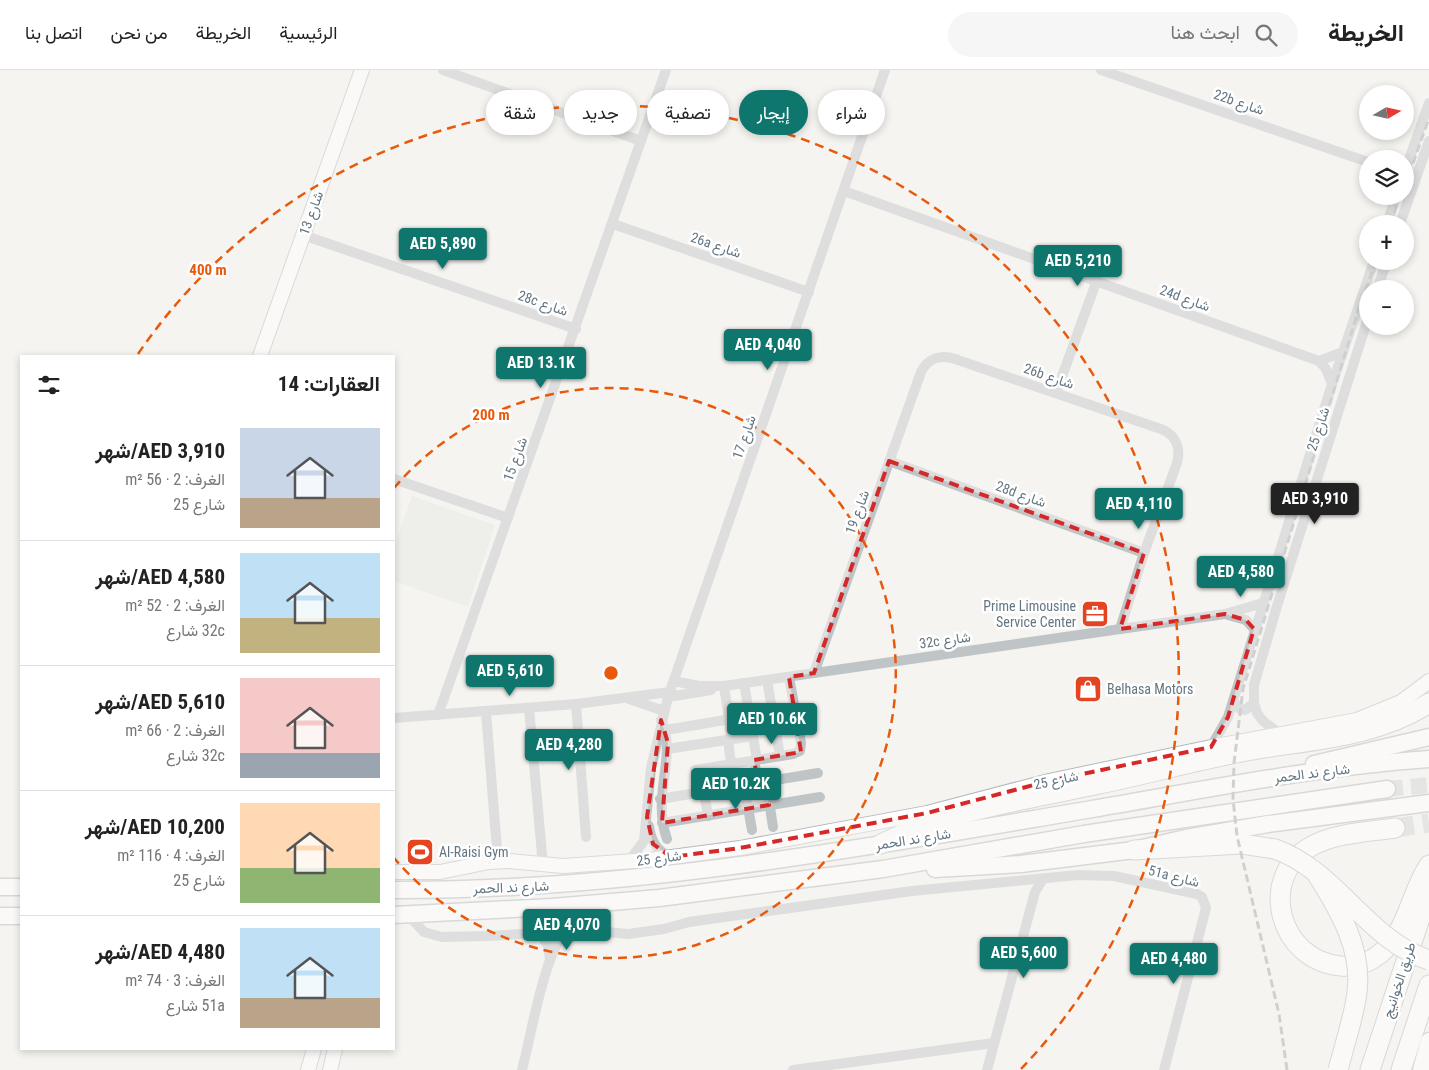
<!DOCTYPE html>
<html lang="ar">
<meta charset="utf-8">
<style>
body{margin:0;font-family:"Roboto Condensed",Vazirmatn,sans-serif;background:#f6f6f6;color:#222;direction:rtl;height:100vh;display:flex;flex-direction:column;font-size:19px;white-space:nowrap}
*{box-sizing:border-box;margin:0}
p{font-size:16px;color:#767676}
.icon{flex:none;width:28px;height:28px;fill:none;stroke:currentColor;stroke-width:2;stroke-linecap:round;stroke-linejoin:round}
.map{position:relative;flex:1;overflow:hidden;direction:ltr}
.panel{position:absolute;left:20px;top:285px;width:375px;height:695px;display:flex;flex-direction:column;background:#fff;border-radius:0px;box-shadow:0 2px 8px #0003;direction:rtl}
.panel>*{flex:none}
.top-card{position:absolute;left:410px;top:20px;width:475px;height:45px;direction:rtl;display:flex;gap:10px}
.needle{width:32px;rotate:81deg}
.tools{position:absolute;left:1359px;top:15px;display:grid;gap:10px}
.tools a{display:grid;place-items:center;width:55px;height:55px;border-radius:50%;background:#fff;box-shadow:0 2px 8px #0003;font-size:25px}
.price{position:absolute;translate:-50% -42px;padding:0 11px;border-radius:5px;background:#0f766e;color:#fff;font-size:16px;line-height:32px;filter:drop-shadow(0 1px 2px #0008)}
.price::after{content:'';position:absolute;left:50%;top:30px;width:15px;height:11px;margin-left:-8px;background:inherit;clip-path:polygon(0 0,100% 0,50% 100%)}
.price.selected{background:#222;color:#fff}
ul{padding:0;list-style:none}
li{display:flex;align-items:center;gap:15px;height:125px;padding:0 15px}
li+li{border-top:1px solid #e0e0e0}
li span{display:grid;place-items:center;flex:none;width:140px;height:100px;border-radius:0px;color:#555}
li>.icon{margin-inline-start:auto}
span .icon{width:60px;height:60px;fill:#fffc;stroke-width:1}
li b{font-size:21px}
h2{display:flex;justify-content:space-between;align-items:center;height:60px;padding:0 15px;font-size:21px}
.chip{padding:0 18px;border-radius:22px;background:#fff;box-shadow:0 2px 8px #0003;font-size:18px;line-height:45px}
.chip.selected{background:#0f766e;color:#fff}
header{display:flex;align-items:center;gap:30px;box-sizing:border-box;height:70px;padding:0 25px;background:#fff;border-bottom:1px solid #e0e0e0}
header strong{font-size:24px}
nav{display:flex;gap:28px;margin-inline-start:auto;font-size:18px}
.search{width:350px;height:45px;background:#f6f6f6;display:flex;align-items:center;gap:12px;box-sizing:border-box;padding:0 18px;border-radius:28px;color:#767676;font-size:19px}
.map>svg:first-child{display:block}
.built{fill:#e5e6e4}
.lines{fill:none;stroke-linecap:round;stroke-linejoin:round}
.primary-tunnel{stroke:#d0d4d4;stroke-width:16;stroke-dasharray:16 8;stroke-linecap:butt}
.highway-tunnel{stroke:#d0d4d4;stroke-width:19;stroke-dasharray:19 9;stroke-linecap:butt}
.secondary-casing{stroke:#b4b9bd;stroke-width:16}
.primary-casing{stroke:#b2b7ba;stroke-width:19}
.highway-casing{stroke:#b2b6b9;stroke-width:21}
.street{stroke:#bfc4c6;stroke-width:10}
.secondary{stroke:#fff;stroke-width:14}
.primary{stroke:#fff;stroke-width:16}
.highway{stroke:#fff;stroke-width:19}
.rail{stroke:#a0a7ac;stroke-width:3;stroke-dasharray:8 4;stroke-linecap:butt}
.highway-bridge-casing{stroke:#b2b6b9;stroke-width:21;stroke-linecap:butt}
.highway-bridge{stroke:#fff;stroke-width:19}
.marked{fill:none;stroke:#d62828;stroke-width:4;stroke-dasharray:10 6;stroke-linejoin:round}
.ring{fill:none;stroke:#e8590c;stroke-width:2.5;stroke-dasharray:9 6}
.labels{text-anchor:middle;stroke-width:5;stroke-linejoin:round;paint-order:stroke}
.street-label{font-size:14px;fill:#637682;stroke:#fff}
.poi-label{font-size:14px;fill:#637682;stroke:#fff;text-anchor:start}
.centre{fill:#e8590c;stroke:#fff;stroke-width:2.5}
.ring-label{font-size:15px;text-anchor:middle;font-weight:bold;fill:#e8590c;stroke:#fff;stroke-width:5;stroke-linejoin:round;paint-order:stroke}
</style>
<header>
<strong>الخريطة</strong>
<div class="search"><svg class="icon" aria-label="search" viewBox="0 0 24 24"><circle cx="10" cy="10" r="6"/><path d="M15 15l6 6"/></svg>ابحث هنا</div>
<nav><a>الرئيسية</a><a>الخريطة</a><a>من نحن</a><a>اتصل بنا</a></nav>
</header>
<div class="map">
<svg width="1429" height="1000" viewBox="0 0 1429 1000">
<rect width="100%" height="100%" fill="#f5f4f0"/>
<path class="built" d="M 412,426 L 495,455 L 468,537 L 394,511 L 394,478 Z"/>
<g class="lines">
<path class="primary-tunnel" d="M 1387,719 L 1429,715"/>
<path class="highway-tunnel" d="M 1395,758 L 1429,753"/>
<g class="secondary-casing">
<g id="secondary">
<path d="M 260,286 L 362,0"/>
<path d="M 394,802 L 440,802 L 489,792 L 509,791 L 563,796 L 649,790 L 740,778 L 927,743 L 1049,711 L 1211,677 L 1357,650 L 1401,632 L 1429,611"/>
<path d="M 308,1000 L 314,979"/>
<path d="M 330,1000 L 335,979"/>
</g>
</g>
<g class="primary-casing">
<g id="primary">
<path d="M 1314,694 L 1429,667"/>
<path d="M 935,799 L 1021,794 L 1134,780 L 1186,768 L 1268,754 L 1429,733"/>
<path d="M 0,817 L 21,817"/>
<path d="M 394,820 C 629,821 860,778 1092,739 C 1203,720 1316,697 1429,689"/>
<path d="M 394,845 L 552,837 L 659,828 L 883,799 L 1084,764 L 1387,719"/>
<path d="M 0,846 L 21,846"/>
<path d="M 1421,1000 L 1429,971"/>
</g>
</g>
<g class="highway-casing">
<g id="highway">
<path d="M 1395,758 C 1368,762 1334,763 1310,777 C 1257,808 1279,891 1341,896 C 1352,897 1365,894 1374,888 C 1407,868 1409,825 1429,795"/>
<path d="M 881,774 C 948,740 1027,730 1099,714 C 1149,704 1197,690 1247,681 C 1307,670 1377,668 1429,633"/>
<path d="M 1134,780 L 1242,774 L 1275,779"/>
<path d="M 1370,1000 L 1429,821"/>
<path d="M 1401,1000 L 1429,915"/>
</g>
</g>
<g class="street">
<path d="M 443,0 L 641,71"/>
<path d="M 1101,0 L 1368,92"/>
<path d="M 1405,101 L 1429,33"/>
<path d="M 844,121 L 1319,291 L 1326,299 L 1332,314"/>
<path d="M 613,154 L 809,222"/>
<path d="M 1387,154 L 1396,126"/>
<path d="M 1400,154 L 1429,71"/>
<path d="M 303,165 L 576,259"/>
<path d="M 1377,219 L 1387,191"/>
<path d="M 1319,291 L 1343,282"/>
<path d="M 1056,323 L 1097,210"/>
<path d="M 889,391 L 1144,483"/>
<path d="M 394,409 L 508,448"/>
<path d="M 1228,545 L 1246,550 L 1254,559"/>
<path d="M 814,603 L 921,302 C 928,288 941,284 955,289 L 1161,359 C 1176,365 1181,378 1177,393 L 1144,483 L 1120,559"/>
<path d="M 767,610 L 780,686"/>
<path d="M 674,611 L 699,616 L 724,616 L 1225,544 L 1263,533"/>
<path d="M 744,613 L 757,690"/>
<path d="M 724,616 L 732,669"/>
<path d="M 668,627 L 711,620"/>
<path d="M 629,629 L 664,641"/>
<path d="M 1233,631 L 1240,639 L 1245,640 L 1254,633"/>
<path d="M 576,634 L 586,767"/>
<path d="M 529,638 L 543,796"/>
<path d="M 486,642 L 498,792"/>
<path d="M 438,645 L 666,0"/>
<path d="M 394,648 L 576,634 L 670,622"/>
<path d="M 661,650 C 678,685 651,725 667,769"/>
<path d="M 666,660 L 772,642"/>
<path d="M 1280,664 L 1263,651 L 1257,643 L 1254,633 L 1254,615 L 1277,536 L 1368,248"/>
<path d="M 728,670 L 734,717"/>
<path d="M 1211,677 L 1228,647 L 1332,314 L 1374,191"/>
<path d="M 667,679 L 753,666"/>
<path d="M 754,690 L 758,713"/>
<path d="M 709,698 L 712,721"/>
<path d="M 695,700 L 793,684 L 800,681 L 801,673 L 789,607"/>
<path d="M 766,712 L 773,757"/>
<path d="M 744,715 L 752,760"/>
<path d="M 704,722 L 708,746"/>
<path d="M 660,729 L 818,703"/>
<path d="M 662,753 L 820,727"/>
<path d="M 649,756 C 651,771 656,780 670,787"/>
<path d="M 628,792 L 644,771 L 651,698 L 668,627 L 885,0"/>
<path d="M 408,845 L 424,862 L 442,867 L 489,866 L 586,860 L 628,864 L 664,859 L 689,852 L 912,821 L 1078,805 L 1114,806 L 1197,824 L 1202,827 L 1206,838 L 1164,1000"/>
<path d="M 539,863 L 548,875 L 550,889"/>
<path d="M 522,1000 C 531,966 544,884 566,860"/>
<path d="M 793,1000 L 994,973"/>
<path d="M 987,1000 L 1035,822 L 1043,809"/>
</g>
<use href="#secondary" class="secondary"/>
<use href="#primary" class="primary"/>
<use href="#highway" class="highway"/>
<g class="rail">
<path d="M 1405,116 L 1429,48"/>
<path d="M 1390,154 L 1400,126"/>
<path d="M 1287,1000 L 1279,944 L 1237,766 L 1233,729 L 1234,693 L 1243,619 L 1359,238 L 1376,191"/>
</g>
<g class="highway-bridge-casing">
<g id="highway-bridge">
<path d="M 1275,779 C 1337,801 1368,871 1429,890"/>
<path d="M 1316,803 C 1340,841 1365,882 1356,929 C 1352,953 1344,976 1338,1000"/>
</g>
</g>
<use href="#highway-bridge" class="highway-bridge"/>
</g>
<path d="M0 0H1429V1000H0ZM 889,391 L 1144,483 L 1120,559 L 1225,544 L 1246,550 L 1254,559 L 1228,647 L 1211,677 L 1049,711 L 927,743 L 740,778 L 671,787 L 653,774 L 647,747 L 661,650 L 668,673 L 662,753 L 769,735 L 766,712 L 758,713 L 754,690 L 801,682 L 789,607 L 814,603 Z" fill="#f5f4f0" fill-opacity=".55" fill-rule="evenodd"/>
<path class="marked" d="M 889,391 L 1144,483 L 1120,559 L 1225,544 L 1246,550 L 1254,559 L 1228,647 L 1211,677 L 1049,711 L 927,743 L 740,778 L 671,787 L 653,774 L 647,747 L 661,650 L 668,673 L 662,753 L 769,735 L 766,712 L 758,713 L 754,690 L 801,682 L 789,607 L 814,603 Z"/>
<g class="ring">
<path d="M394 418A285 285 0 1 1 394 788"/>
<path d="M138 284A570 570 0 1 1 1021 999"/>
</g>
<defs>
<g id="office-square" transform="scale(1.4375)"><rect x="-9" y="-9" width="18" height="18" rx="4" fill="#e54420" stroke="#fff"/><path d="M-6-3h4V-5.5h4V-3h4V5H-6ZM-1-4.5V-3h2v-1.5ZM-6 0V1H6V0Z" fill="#fff"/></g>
<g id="shop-square" transform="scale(1.4375)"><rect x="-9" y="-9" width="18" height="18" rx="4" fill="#e54420" stroke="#fff"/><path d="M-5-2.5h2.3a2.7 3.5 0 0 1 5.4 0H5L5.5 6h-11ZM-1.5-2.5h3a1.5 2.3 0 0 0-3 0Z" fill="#fff"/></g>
<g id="stadium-square" transform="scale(1.4375)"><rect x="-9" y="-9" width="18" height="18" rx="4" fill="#e54420" stroke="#fff"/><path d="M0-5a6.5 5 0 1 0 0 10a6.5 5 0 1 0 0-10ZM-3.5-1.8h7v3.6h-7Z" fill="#fff"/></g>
</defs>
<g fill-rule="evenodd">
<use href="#office-square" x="1095" y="544"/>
<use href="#shop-square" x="1088" y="619"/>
<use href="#stadium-square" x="420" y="782"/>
</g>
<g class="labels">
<g class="street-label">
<text transform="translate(1239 32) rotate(19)" y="5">22b شارع</text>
<text transform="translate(311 143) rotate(-70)" y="5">شارع 13</text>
<text transform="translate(716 175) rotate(19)" y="5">26a شارع</text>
<text transform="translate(1185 228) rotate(20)" y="5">24d شارع</text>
<text transform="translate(543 233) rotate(19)" y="5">28c شارع</text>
<text transform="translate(1049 306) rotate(19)" y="5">26b شارع</text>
<text transform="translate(1318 359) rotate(-72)" y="5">شارع 25</text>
<text transform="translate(744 367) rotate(-71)" y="5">شارع 17</text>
<text transform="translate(515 389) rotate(-70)" y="5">شارع 15</text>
<text transform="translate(1021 424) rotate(20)" y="5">28d شارع</text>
<text transform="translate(857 442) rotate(-70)" y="5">شارع 19</text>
<text transform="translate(945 570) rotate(-8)" y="5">32c شارع</text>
<text transform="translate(1312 703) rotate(-7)" y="5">شارع ند الحمر</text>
<text transform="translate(1056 710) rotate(-12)" y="5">شارع 25</text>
<text transform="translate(913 769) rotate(-9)" y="5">شارع ند الحمر</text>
<text transform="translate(659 788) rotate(-7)" y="5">شارع 25</text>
<text transform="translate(1174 806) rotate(14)" y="5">51a شارع</text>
<text transform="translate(511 817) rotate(-2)" y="5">شارع ند الحمر</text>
<text transform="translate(1399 910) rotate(-72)" y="5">طريق الخوانيج</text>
</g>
<g class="poi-label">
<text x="1076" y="541" text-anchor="end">Prime Limousine<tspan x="1076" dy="16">Service Center</tspan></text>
<text x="1107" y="624">Belhasa Motors</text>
<text x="439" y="787">Al-Raisi Gym</text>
</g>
</g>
<circle cx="611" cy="603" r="8" class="centre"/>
<g class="ring-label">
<text x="208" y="205">400 m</text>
<text x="491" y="350">200 m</text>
</g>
</svg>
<div class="tools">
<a><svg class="needle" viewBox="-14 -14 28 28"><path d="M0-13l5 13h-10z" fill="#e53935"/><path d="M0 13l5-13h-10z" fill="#767676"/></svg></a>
<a><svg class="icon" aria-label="layers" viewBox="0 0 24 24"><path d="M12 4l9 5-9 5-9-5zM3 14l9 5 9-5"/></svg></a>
<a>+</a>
<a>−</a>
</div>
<b class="price" style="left:443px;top:200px">AED 5,890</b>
<b class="price" style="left:1078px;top:217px">AED 5,210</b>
<b class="price" style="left:768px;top:301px">AED 4,040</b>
<b class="price" style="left:541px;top:319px">AED 13.1K</b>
<b class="price selected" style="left:1315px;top:455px">AED 3,910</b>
<b class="price" style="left:1139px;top:460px">AED 4,110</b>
<b class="price" style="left:1241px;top:528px">AED 4,580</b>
<b class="price" style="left:510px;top:627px">AED 5,610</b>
<b class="price" style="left:772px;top:675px">AED 10.6K</b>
<b class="price" style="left:569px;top:701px">AED 4,280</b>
<b class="price" style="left:736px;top:740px">AED 10.2K</b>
<b class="price" style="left:567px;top:881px">AED 4,070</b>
<b class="price" style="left:1024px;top:909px">AED 5,600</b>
<b class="price" style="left:1174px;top:915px">AED 4,480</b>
<div class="top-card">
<a class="chip">شراء</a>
<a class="chip selected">إيجار</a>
<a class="chip">تصفية</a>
<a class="chip">جديد</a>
<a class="chip">شقة</a>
</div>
<section class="panel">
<h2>العقارات: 14<svg class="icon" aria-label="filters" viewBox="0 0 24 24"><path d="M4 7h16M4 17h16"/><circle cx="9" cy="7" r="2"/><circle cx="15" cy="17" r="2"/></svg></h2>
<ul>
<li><span style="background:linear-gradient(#c9d6e8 70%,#b9a48a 0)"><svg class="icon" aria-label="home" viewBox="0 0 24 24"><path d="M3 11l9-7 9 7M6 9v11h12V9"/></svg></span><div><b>AED 3,910/شهر</b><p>الغرف: 2 · 56 m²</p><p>شارع 25</p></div></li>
<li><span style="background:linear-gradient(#bfe0f5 65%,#c2b280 0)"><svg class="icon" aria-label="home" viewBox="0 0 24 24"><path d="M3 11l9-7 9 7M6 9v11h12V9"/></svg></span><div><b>AED 4,580/شهر</b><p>الغرف: 2 · 52 m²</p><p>32c شارع</p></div></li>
<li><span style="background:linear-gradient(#f6c9c9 75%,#9aa5b1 0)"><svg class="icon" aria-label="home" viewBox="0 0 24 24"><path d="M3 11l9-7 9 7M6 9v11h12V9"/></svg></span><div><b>AED 5,610/شهر</b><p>الغرف: 2 · 66 m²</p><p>32c شارع</p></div></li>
<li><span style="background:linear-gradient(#ffd9b3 65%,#8fb573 0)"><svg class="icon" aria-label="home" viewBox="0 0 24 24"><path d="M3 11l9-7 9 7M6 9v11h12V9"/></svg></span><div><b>AED 10,200/شهر</b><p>الغرف: 4 · 116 m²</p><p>شارع 25</p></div></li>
<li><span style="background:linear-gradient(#bfe0f5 70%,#b9a48a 0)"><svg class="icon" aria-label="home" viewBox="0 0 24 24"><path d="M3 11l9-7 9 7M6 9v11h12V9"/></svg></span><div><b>AED 4,480/شهر</b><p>الغرف: 3 · 74 m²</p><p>51a شارع</p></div></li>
</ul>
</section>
</div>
